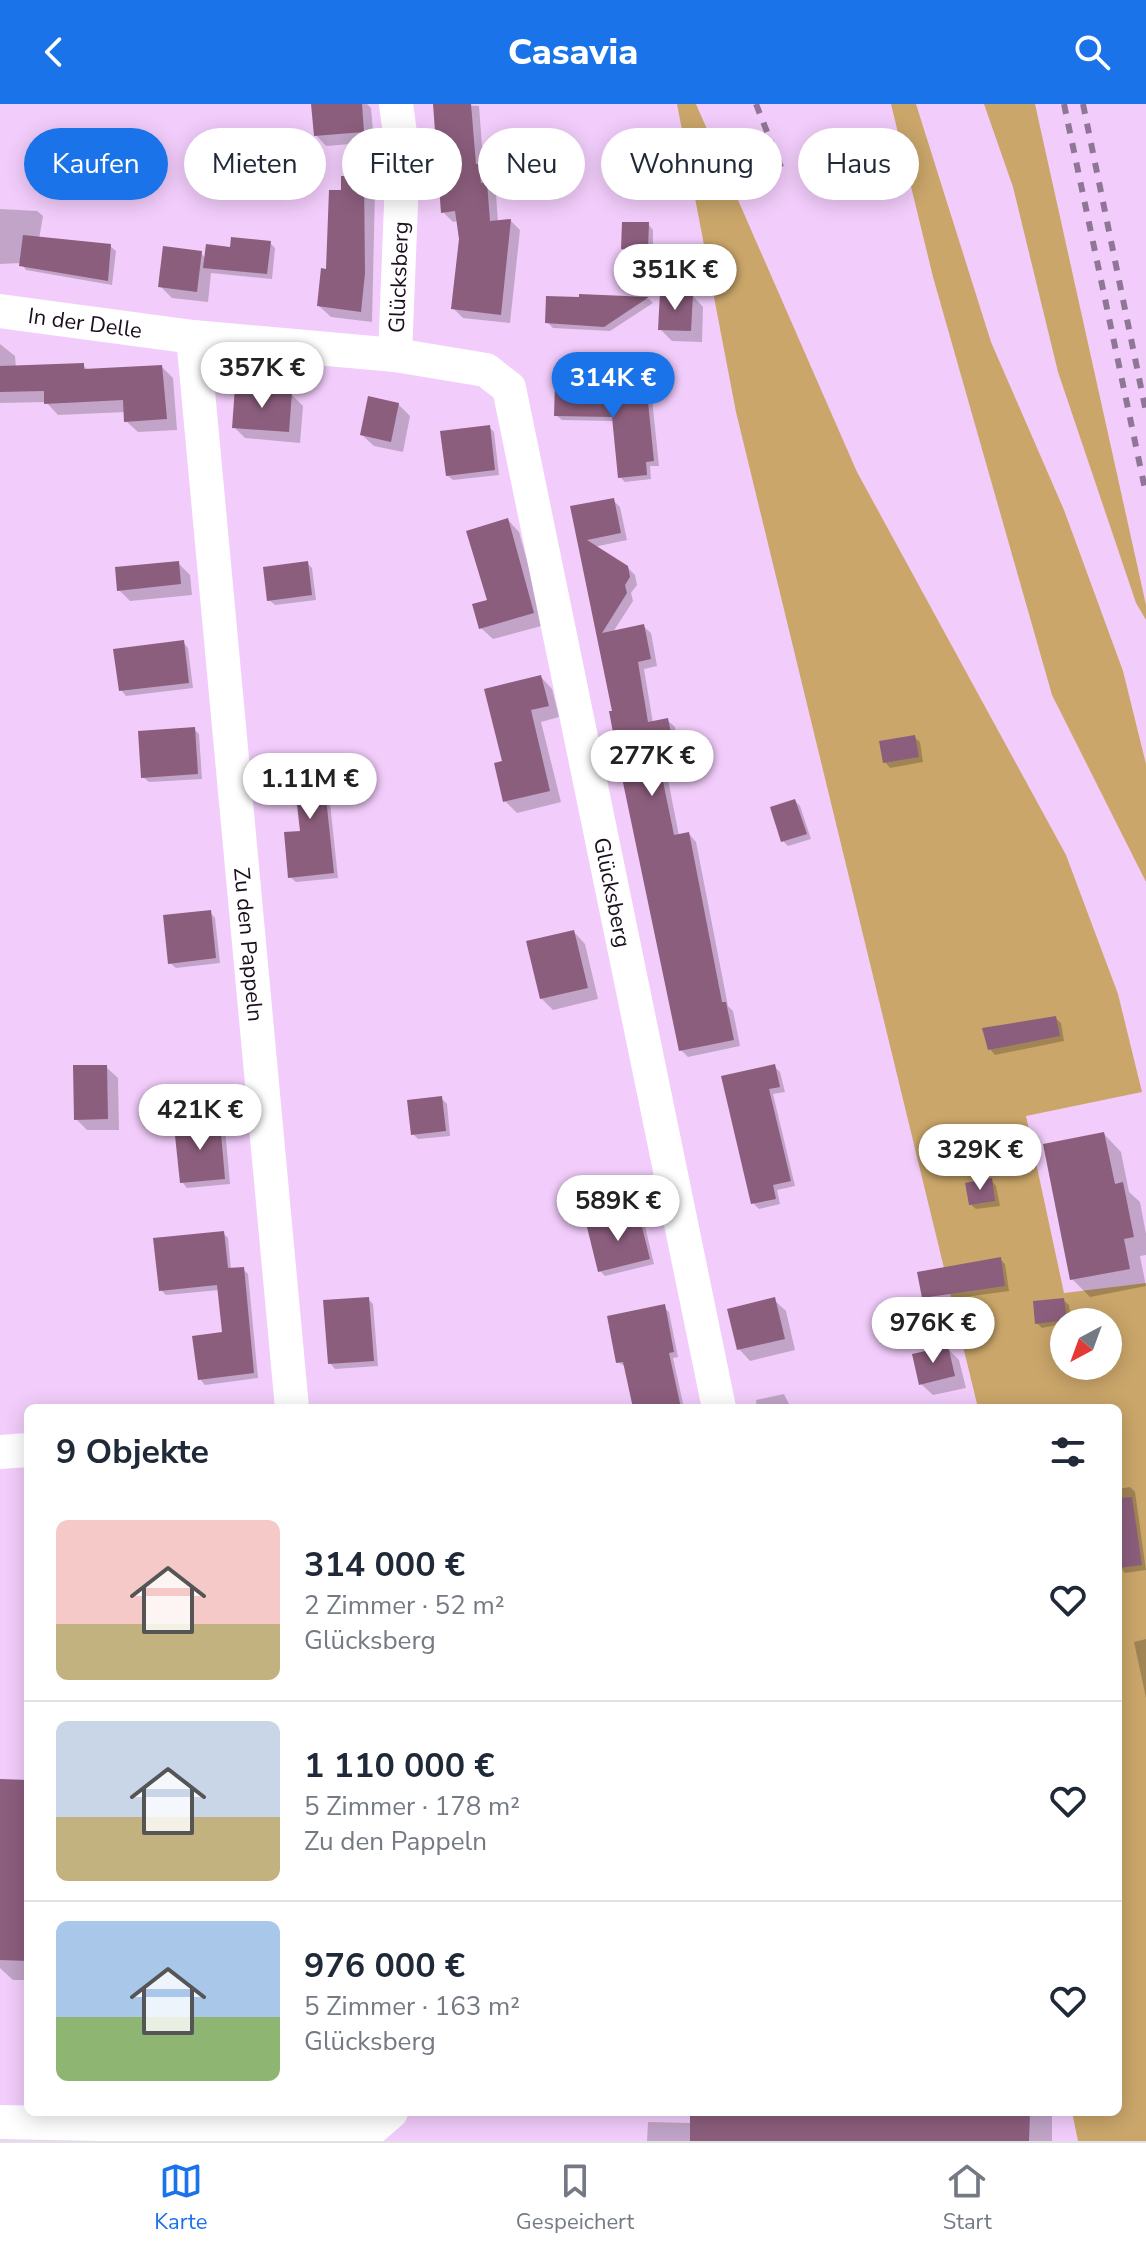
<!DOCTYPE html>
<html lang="de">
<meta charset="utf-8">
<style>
body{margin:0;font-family:"Nunito Sans",sans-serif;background:#f2f2f3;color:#1f2937;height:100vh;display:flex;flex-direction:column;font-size:30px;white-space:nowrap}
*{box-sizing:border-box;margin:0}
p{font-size:26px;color:#747a83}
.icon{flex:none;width:44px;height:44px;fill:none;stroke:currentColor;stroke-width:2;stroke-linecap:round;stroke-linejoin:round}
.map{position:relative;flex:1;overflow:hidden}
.details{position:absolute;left:24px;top:1300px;width:1098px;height:712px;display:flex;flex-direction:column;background:#fff;border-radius:12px;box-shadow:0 4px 20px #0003}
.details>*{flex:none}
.hud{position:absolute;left:24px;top:24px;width:1098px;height:72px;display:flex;gap:16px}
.needle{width:52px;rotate:221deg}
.fabs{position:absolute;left:1050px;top:1204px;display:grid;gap:16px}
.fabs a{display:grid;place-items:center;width:72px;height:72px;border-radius:50%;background:#fff;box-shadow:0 4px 20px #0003;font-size:40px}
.price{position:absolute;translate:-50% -68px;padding:0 18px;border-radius:28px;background:#fff;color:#222;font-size:26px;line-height:52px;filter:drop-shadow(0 2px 4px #0008)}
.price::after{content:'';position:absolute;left:50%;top:48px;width:24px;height:18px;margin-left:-12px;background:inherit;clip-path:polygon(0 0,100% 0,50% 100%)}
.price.selected{background:#1a73e8;color:#fff}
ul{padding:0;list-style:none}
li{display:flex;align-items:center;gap:24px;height:200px;padding:0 32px}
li+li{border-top:2px solid #e0e1e3}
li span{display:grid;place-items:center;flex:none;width:224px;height:160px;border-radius:12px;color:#555}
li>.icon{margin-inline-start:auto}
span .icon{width:96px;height:96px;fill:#fffc;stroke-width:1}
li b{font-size:34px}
h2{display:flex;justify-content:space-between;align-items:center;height:96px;padding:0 32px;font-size:34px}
.chip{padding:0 28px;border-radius:36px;background:#fff;box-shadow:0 4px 20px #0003;font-size:28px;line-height:72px}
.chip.selected{background:#1a73e8;color:#fff}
header{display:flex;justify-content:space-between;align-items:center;height:104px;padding:0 32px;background:#1a73e8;color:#fff;font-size:36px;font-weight:800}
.dock{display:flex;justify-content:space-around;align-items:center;height:112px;border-top:2px solid #e0e1e3;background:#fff;font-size:22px;color:#747a83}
.dock a{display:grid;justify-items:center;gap:4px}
.dock .selected{color:#1a73e8}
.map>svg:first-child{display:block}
.green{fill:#caa66a;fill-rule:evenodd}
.shadow{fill:#0003}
.building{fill:#8c5e7d}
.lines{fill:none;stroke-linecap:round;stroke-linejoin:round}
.street{stroke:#fff;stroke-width:34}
.rail{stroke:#907696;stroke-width:6;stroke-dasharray:10 10;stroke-linecap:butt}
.labels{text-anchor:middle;stroke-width:6;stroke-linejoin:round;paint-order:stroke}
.street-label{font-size:22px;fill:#1b0e1e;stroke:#fdfdfd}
</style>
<header><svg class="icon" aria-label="back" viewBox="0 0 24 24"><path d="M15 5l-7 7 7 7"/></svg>Casavia<svg class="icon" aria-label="search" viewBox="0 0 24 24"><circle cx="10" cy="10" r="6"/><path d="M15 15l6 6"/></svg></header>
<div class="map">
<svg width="1146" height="2037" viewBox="0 0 1146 2037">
<rect width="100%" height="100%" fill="#f2cdfb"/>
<g class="green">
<path d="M 677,0 L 696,0 L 857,368 L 1066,751 L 1118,890 L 1142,988 L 1026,1012 L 1064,1189 L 1146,1179 L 1146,2037 L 1078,2037 L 1072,2008 L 1118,2008 L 1118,1304 L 978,1304 L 736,308 ZM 1064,1218 L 1108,1218 L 1108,1262 L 1064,1262 Z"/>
<path d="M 891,0 L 916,0 L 991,238 L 1064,406 L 1123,567 L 1146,660 L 1146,778 L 1052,591 L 933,173 Z"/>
<path d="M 984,0 L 1035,0 L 1146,501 L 1146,516 L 1136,499 L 1058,268 L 1013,83 Z"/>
</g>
<g class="shadow">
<path d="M 313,0 L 367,0 L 371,4 L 374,38 L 326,42 L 316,31 Z"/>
<path d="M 435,0 L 479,2 L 484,68 L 489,83 L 496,90 L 498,118 L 511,117 L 520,126 L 510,219 L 463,214 L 453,204 L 461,135 L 459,117 L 453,118 L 443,108 Z"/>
<path d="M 363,74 L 375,86 L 372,218 L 331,213 L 319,202 L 343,88 Z"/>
<path d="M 0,105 L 37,107 L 43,112 L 39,135 L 110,142 L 116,147 L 112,181 L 26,166 L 21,159 L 0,160 Z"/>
<path d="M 648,120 L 653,126 L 653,150 L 628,150 L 623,145 Z"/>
<path d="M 270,139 L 275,144 L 272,175 L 211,169 L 208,198 L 172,194 L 160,182 L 201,149 L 206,155 L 232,145 Z"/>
<path d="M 692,191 L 703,203 L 702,238 L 672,237 L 660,225 Z"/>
<path d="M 581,192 L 649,195 L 653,199 L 610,227 L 553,224 L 547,218 Z"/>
<path d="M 0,240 L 15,252 L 16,264 L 83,261 L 89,267 L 162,263 L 173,274 L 177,326 L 138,328 L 126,317 L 126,308 L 58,311 L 46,298 L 0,299 Z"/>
<path d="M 592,279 L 597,284 L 646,290 L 652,295 L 659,362 L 650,362 L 651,375 L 625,378 L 620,373 L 614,317 L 562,316 L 556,311 Z"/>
<path d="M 291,290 L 303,302 L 300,339 L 245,334 L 234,323 Z"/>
<path d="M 398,300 L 410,312 L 403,348 L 374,342 L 362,331 Z"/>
<path d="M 489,323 L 494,328 L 499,371 L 453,376 L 447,371 Z"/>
<path d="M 613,396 L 620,403 L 627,436 L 594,443 L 627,463 L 635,471 L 637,481 L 631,489 L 633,497 L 613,528 L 643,522 L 651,529 L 657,562 L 644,565 L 653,619 L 667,616 L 675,623 L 681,657 L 665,660 L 679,732 L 689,730 L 696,738 L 728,902 L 733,907 L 740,942 L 688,953 L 681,946 L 573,404 Z"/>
<path d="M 508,416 L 519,428 L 545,521 L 493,535 L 481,524 Z"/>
<path d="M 178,459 L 190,471 L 192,491 L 130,497 L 119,486 Z"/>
<path d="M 307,459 L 312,464 L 316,496 L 275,501 L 269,496 Z"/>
<path d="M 183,538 L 188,544 L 193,584 L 126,592 L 121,586 Z"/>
<path d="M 541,573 L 552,585 L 559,613 L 541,618 L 561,698 L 517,709 L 505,697 L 504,658 Z"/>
<path d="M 194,625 L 199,630 L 202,675 L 149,678 L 143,673 Z"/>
<path d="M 914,633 L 920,638 L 923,658 L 890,664 L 885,658 Z"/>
<path d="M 325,654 L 331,659 L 335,698 L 330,699 L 338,774 L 296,778 L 290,773 Z"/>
<path d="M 795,697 L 800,702 L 811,735 L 788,742 L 783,737 Z"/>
<path d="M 210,808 L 215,814 L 220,859 L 176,864 L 170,859 Z"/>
<path d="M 574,828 L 585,840 L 598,895 L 553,906 L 541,894 Z"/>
<path d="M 1055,914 L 1061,919 L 1064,937 L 995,951 L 990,945 Z"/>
<path d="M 106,963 L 118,974 L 119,1026 L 87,1026 L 76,1015 Z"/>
<path d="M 775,963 L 780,968 L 785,988 L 773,990 L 795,1082 L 777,1086 L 780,1100 L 759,1105 L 753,1099 L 723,974 Z"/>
<path d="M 442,995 L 447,1000 L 450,1032 L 418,1035 L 413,1030 Z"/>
<path d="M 219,1020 L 225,1025 L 230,1080 L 187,1084 L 182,1078 Z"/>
<path d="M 1104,1030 L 1121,1048 L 1129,1088 L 1140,1098 L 1146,1130 L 1146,1151 L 1140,1152 L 1146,1182 L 1090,1193 L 1072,1175 Z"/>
<path d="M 991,1076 L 996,1082 L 1000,1102 L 976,1105 L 970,1100 Z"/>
<path d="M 638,1113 L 644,1118 L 654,1160 L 605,1172 L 600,1167 Z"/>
<path d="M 223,1129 L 228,1134 L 231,1166 L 243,1165 L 248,1170 L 258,1274 L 205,1281 L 200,1275 L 225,1230 L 219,1186 L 166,1191 L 161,1186 Z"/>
<path d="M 1000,1155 L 1005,1160 L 1009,1187 L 929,1198 L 924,1193 Z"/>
<path d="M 368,1195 L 373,1200 L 378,1262 L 335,1265 L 330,1259 Z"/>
<path d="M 774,1196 L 786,1207 L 795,1246 L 750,1257 L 739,1245 Z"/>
<path d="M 1063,1196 L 1069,1201 L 1071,1218 L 1042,1224 L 1037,1219 Z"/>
<path d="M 664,1203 L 669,1208 L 678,1253 L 673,1254 L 684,1304 L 635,1304 L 626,1263 L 618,1258 Z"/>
<path d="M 948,1245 L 959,1256 L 966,1284 L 933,1291 L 921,1280 Z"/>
<path d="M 784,1290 L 791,1304 L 757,1304 L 756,1296 Z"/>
<path d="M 1130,1383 L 1135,1388 L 1146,1466 L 1125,1469 L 1120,1463 L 1118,1447 L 1118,1385 Z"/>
<path d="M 1146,1535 L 1146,1594 L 1134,1538 Z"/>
<path d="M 0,1677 L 28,1678 L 28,1876 L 13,1876 L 0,1864 Z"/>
<path d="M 692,2008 L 1052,2008 L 1052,2037 L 647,2037 L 648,2018 L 692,2019 Z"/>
</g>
<g class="building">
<path d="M 311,0 L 362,0 L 364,28 L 314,32 Z"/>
<path d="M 433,0 L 471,0 L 476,60 L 479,60 L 481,79 L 487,78 L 490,117 L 511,115 L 501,211 L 451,205 L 459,135 L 455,107 L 441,109 Z"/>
<path d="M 341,72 L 364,72 L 365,169 L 361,208 L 317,202 L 321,164 L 326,165 L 329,86 L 341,86 Z"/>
<path d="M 622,118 L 649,118 L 648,146 L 621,145 Z"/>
<path d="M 23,131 L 111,140 L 108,177 L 19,162 Z"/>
<path d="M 231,133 L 271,137 L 267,170 L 203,164 L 206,140 L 230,143 Z"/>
<path d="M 163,142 L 202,147 L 197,188 L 158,183 Z"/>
<path d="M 660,188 L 693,190 L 691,227 L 658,226 Z"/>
<path d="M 579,190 L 649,193 L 604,223 L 545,219 L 546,192 L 579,193 Z"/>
<path d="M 84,259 L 84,265 L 162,261 L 167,315 L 124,318 L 123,296 L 44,300 L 44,287 L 0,288 L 0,262 Z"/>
<path d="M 555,277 L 592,277 L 592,284 L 647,288 L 654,357 L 646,358 L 647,371 L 618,374 L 612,313 L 554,312 Z"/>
<path d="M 235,283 L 292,288 L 289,328 L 232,324 Z"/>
<path d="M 368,292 L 399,299 L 391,338 L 360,331 Z"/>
<path d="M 490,321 L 495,366 L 446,372 L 440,327 Z"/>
<path d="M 614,394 L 621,429 L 587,436 L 628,462 L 630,473 L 625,481 L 627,489 L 602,529 L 644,520 L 651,555 L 638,558 L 648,618 L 668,614 L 675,650 L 658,653 L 674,731 L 689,728 L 722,898 L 726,898 L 734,936 L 679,947 L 616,645 L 609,607 L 612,607 L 570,402 Z"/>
<path d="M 508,414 L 534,509 L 479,525 L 472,500 L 487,496 L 466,427 Z"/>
<path d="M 179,457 L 181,480 L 117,487 L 115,463 Z"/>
<path d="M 308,457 L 312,491 L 267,497 L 263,463 Z"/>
<path d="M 184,536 L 189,579 L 119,587 L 113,545 Z"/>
<path d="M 541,571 L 549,602 L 531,606 L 550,687 L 503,698 L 494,659 L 502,657 L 484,585 Z"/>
<path d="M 195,623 L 198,670 L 141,674 L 138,627 Z"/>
<path d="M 915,631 L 919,653 L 883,659 L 879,637 Z"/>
<path d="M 326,652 L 331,694 L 326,694 L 334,769 L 288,774 L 284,728 L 300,727 L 292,656 Z"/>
<path d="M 795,695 L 807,730 L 781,738 L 770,703 Z"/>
<path d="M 211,806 L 216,854 L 168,860 L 163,811 Z"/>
<path d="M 574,826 L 588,884 L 540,895 L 526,837 Z"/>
<path d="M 1056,912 L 1060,932 L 988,946 L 982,924 Z"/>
<path d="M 775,960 L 780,983 L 769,985 L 791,1077 L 773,1081 L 776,1095 L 751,1100 L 721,972 Z"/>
<path d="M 73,961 L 107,961 L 108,1015 L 74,1016 Z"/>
<path d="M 442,992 L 446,1027 L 411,1031 L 407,996 Z"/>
<path d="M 220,1018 L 225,1075 L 180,1079 L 174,1022 Z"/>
<path d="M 1104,1028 L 1115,1080 L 1123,1078 L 1134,1133 L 1124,1135 L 1130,1165 L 1070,1176 L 1043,1040 Z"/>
<path d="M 992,1074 L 995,1097 L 969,1101 L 965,1079 Z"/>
<path d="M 639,1111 L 650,1155 L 598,1168 L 587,1123 Z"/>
<path d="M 224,1127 L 228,1164 L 244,1163 L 254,1269 L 198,1276 L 192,1232 L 222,1228 L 217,1181 L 159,1187 L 153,1134 Z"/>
<path d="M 1001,1153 L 1005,1182 L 922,1194 L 917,1168 Z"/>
<path d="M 369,1193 L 374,1257 L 328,1260 L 323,1196 Z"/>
<path d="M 775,1193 L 785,1235 L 737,1246 L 727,1205 Z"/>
<path d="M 1064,1194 L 1067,1216 L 1035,1220 L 1033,1197 Z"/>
<path d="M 665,1200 L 674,1248 L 669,1249 L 681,1304 L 633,1304 L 623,1258 L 616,1259 L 607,1212 Z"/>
<path d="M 948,1242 L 955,1272 L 919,1281 L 912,1250 Z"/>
<path d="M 1132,1393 L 1142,1461 L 1118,1464 L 1118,1394 Z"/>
<path d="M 0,1675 L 28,1676 L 28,1857 L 0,1856 Z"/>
<path d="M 690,2008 L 1030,2008 L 1029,2037 L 690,2037 Z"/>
</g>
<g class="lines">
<g class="street">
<path id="s1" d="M 0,207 L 193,233 L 395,251 L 486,266 L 509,284 L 719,1304"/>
<path id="s2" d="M 193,233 L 292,1304"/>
<path id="s3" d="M 395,251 L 403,51 L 396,0"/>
<path d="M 0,1348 L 28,1346"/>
<path d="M 0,2018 L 359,2025 L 375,2022 L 391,2008"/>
</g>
<g class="rail">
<path d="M 756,0 L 781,63"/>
<path d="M 1064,0 L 1146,390"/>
<path d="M 1083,0 L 1146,308"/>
</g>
</g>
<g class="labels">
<g class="street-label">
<text dy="8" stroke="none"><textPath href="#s3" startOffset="78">Glücksberg</textPath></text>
<text dy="8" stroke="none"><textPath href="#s1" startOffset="86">In der Delle</textPath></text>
<text dy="8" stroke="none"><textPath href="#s1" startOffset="1034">Glücksberg</textPath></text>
<text dy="8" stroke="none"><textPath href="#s2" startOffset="610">Zu den Pappeln</textPath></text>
</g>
</g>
</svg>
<div class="fabs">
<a><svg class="needle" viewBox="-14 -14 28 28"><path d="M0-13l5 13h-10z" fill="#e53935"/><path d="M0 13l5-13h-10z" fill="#747a83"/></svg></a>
</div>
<b class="price" style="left:675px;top:208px">351K €</b>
<b class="price" style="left:262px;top:306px">357K €</b>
<b class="price selected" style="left:613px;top:316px">314K €</b>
<b class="price" style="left:652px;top:694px">277K €</b>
<b class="price" style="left:310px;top:717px">1.11M €</b>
<b class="price" style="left:200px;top:1048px">421K €</b>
<b class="price" style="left:980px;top:1088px">329K €</b>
<b class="price" style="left:618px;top:1139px">589K €</b>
<b class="price" style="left:933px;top:1261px">976K €</b>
<div class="hud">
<a class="chip selected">Kaufen</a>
<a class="chip">Mieten</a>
<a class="chip">Filter</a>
<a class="chip">Neu</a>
<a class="chip">Wohnung</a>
<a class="chip">Haus</a>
</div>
<section class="details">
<h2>9 Objekte<svg class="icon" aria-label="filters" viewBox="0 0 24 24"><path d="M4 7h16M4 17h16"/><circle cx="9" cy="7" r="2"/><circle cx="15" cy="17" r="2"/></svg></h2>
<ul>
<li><span style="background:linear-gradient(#f6c9c9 65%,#c2b280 0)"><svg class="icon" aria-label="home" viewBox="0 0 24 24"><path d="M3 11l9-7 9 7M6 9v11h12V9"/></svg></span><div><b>314 000 €</b><p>2 Zimmer · 52 m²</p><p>Glücksberg</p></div><svg class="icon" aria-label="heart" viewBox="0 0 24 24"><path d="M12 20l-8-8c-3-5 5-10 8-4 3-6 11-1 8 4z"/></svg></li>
<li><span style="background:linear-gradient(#c9d6e8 60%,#c2b280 0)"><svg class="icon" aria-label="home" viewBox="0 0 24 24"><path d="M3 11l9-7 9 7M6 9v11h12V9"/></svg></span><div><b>1 110 000 €</b><p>5 Zimmer · 178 m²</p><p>Zu den Pappeln</p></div><svg class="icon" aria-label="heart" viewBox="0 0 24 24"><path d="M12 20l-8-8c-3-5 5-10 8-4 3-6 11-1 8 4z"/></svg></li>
<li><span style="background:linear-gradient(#a9c7e8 60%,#8fb573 0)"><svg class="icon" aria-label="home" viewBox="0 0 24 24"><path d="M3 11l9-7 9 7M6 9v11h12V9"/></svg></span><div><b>976 000 €</b><p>5 Zimmer · 163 m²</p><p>Glücksberg</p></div><svg class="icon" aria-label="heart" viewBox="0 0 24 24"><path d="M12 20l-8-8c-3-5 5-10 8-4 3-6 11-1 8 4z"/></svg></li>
</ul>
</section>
</div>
<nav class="dock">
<a class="selected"><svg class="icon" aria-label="map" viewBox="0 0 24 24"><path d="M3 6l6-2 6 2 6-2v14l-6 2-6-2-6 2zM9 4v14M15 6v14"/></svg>Karte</a>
<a><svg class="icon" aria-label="saved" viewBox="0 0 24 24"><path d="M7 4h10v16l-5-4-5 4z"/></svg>Gespeichert</a>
<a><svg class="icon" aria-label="home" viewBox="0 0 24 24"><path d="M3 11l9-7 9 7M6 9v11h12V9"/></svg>Start</a>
</nav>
